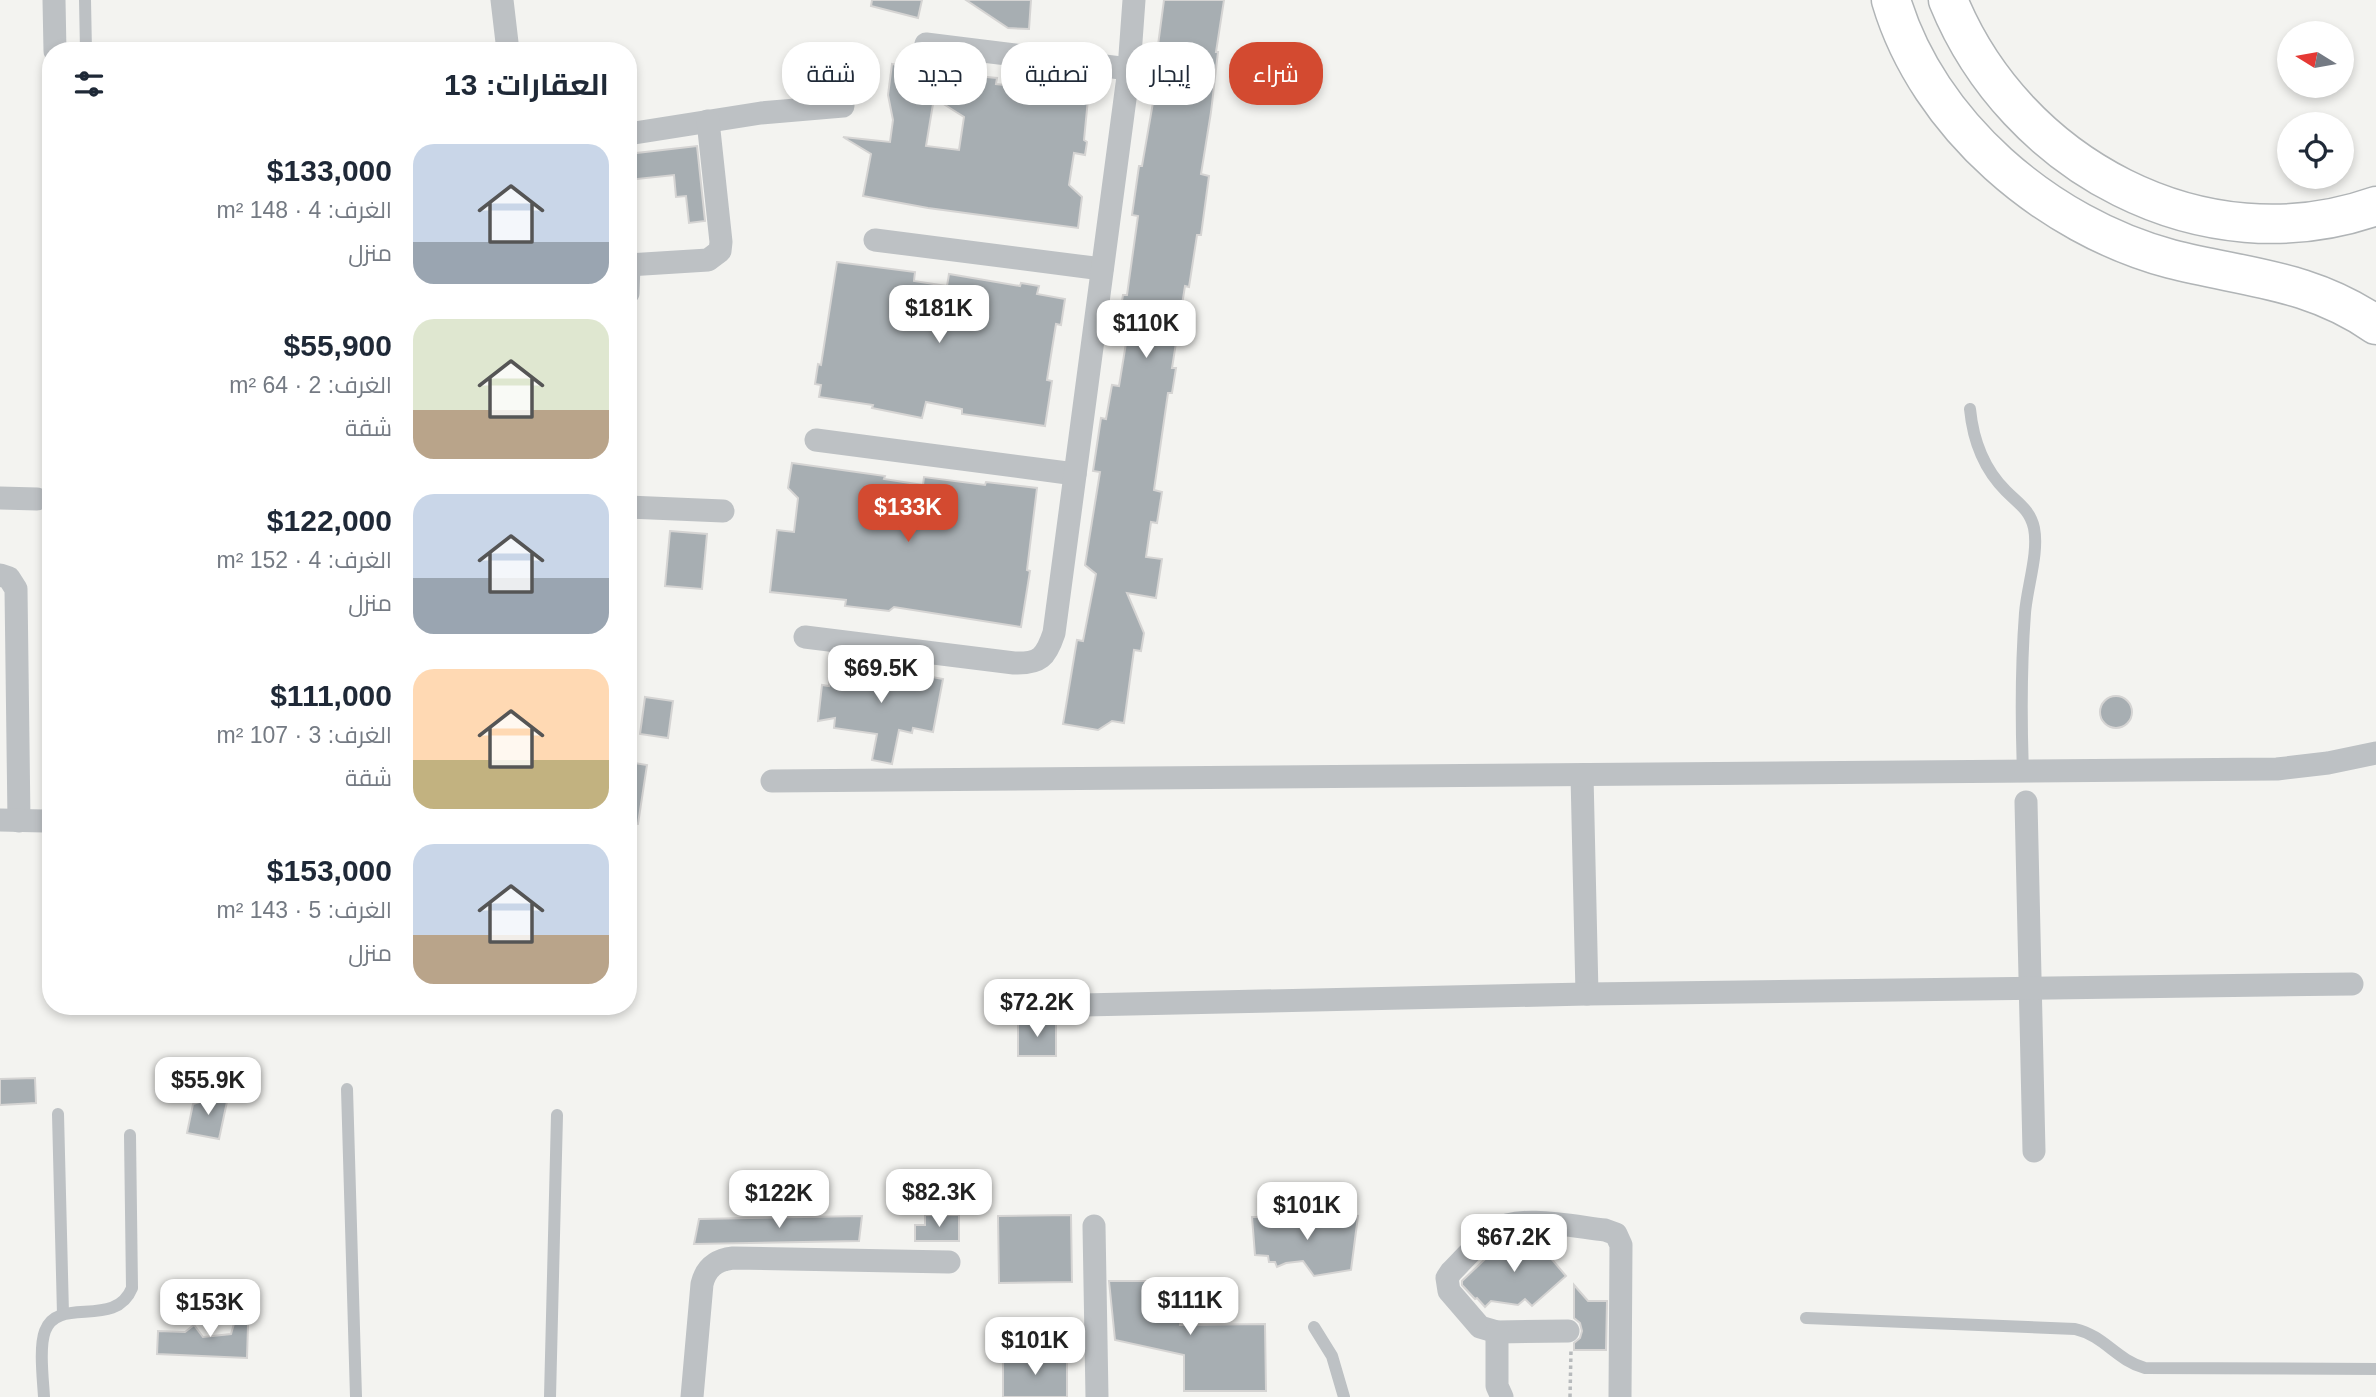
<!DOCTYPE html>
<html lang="ar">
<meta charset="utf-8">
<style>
body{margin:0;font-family:Helvetica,Cairo,sans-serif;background:#f6f6f7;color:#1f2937;direction:rtl;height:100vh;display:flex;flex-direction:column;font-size:26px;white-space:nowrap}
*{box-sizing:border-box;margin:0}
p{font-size:23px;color:#747a83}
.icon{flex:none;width:38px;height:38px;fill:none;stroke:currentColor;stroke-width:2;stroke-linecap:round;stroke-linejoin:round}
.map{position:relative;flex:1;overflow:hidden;direction:ltr}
.sheet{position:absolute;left:42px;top:42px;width:595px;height:973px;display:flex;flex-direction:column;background:#fff;border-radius:28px;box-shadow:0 4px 10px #0003;direction:rtl}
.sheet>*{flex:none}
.top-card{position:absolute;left:658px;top:42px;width:665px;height:63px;direction:rtl;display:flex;gap:14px}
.needle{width:46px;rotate:281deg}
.buttons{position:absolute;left:2277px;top:21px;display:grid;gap:14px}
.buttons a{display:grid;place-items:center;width:77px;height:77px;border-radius:50%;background:#fff;box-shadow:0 4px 10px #0003;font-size:35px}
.price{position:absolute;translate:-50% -60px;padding:0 16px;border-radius:14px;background:#fff;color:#222;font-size:23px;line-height:46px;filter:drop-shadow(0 2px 4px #0008)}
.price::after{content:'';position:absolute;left:50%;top:42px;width:21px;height:16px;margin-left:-10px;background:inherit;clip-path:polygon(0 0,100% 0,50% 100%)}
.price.selected{background:#d34a30;color:#fff}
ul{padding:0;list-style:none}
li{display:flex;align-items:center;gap:21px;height:175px;padding:0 28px}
li span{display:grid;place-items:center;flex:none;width:196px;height:140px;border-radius:21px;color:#555}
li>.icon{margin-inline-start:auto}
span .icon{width:84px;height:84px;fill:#fffc;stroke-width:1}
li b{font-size:30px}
h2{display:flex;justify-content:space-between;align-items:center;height:84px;padding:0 28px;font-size:30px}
.chip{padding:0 24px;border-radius:28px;background:#fff;box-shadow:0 4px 10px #0003;font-size:24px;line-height:63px}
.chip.selected{background:#d34a30;color:#fff}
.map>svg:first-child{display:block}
.building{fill:#a7aeb2;stroke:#d5d4d3;stroke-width:2;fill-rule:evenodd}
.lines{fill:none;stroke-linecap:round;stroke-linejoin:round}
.trunk-casing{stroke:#b0b4b6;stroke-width:41}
.path{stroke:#b7babc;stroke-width:3.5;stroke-dasharray:3.5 3.5;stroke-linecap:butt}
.service{stroke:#bdc1c4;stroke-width:12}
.minor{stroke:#bdc1c4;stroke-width:23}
.trunk{stroke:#fff;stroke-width:38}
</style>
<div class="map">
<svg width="2376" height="1397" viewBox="0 0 2376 1397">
<rect width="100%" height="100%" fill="#f3f3f0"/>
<g class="building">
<path d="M 872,0 L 922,0 L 918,18 L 871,6 Z"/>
<path d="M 966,0 L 1031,0 L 1029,29 L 1008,28 Z"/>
<path d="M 1164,0 L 1224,0 L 1216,52 L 1218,52 L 1211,112 L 1201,174 L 1209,176 L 1201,235 L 1197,235 L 1189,287 L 1185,286 L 1172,368 L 1176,368 L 1172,393 L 1168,393 L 1154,490 L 1162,492 L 1157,523 L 1151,522 L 1146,557 L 1162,559 L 1156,598 L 1127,593 L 1144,633 L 1141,651 L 1134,650 L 1124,723 L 1112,721 L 1098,730 L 1063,724 L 1077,640 L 1083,641 L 1096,574 L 1085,565 L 1100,472 L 1093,471 L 1101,418 L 1106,419 L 1112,385 L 1119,386 L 1126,343 L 1115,341 L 1123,295 L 1127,295 L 1138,216 L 1132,215 L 1139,166 L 1142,166 L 1155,91 L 1152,90 Z"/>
<path d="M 892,64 L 938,72 L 937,78 L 975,81 L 976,76 L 997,78 L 996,84 L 1015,86 L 1014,89 L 1052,95 L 1053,90 L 1065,92 L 1067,96 L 1088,99 L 1084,140 L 1087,142 L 1085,155 L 1074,153 L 1069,185 L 1082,197 L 1078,228 L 928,208 L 863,196 L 871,154 L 843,137 L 890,142 L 893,120 L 888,95 ZM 934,98 L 964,117 L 959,150 L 926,146 Z"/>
<path d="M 697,146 L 705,221 L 689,223 L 686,196 L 676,197 L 674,175 L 628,180 L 628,154 Z"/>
<path d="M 837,262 L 915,272 L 914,281 L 947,286 L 949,274 L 1020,286 L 1021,283 L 1039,286 L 1037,294 L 1065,299 L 1061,325 L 1056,324 L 1047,380 L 1052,381 L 1045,426 L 962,414 L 962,409 L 926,402 L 922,418 L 872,408 L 873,405 L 819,397 L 821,385 L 815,384 L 818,364 L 821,365 Z"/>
<path d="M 792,463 L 885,476 L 884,479 L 923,485 L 924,477 L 985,485 L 986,482 L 1037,488 L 1027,570 L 1030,571 L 1021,627 L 894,607 L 889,611 L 845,606 L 846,600 L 770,592 L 777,530 L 794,532 L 798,498 L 788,488 Z"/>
<path d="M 670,531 L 707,534 L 702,589 L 665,586 Z"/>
<path d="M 831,662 L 851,664 L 849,676 L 881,680 L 883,668 L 943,679 L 933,732 L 913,728 L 912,733 L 899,730 L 892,764 L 872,760 L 877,734 L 834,728 L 835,718 L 818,721 L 822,685 L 829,686 Z"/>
<circle cx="2116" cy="712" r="16"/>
<path d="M 645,697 L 673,701 L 668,738 L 640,734 Z"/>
<path d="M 628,762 L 647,765 L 638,824 L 628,823 Z"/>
<rect x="1018" y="1022" width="38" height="34"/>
<path d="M 35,1078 L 36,1103 L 0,1105 L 0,1079 Z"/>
<path d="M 207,1093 L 228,1097 L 219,1139 L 187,1133 L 193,1104 L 206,1100 Z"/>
<path d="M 925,1215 L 959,1215 L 959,1241 L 915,1241 L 915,1225 L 925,1225 Z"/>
<path d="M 1071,1215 L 1072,1282 L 999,1283 L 998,1216 Z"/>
<path d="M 862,1216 L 859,1241 L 694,1244 L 699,1219 Z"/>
<path d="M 1358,1216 L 1351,1270 L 1314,1276 L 1303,1261 L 1286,1263 L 1277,1267 L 1275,1262 L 1269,1262 L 1268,1256 L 1255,1255 L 1252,1217 L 1292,1217 L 1291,1223 Z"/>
<path d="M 1532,1236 L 1566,1276 L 1532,1306 L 1525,1299 L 1518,1305 L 1491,1301 L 1485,1307 L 1477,1298 L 1475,1299 L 1462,1285 L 1462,1281 L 1504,1241 Z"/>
<path d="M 1109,1281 L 1185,1281 L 1180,1325 L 1265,1324 L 1266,1391 L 1184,1391 L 1184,1355 L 1115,1340 Z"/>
<path d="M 1574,1285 L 1588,1301 L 1607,1301 L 1606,1350 L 1574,1350 L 1574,1343 L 1580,1338 L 1582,1331 L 1580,1323 L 1574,1318 Z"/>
<path d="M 243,1292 L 249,1293 L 247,1358 L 157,1354 L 158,1331 L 185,1332 L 194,1325 L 203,1337 L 231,1334 Z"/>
<rect x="1003" y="1357" width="64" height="40"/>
</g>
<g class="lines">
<g class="trunk-casing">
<g id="trunk">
<path d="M 1891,0 C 1928,125 2047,226 2171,259 C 2246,278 2309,279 2376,325"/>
<path d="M 1948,0 C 2015,165 2203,267 2376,206"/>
</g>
</g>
<path class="path" d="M 1570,1397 L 1571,1350"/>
<g class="service">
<path d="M 85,0 L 86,51"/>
<path d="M 1970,409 C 1973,440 1983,468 2006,491 C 2018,503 2030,510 2034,528 C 2039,553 2027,587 2025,613 C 2021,666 2021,719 2023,773"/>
<path d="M 347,1089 L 356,1397"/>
<path d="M 58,1114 L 63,1314"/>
<path d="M 1806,1318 L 2075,1329 C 2105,1336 2116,1360 2145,1368 L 2376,1369"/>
<path d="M 1314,1327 L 1332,1356 L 1344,1397"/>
<path d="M 44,1397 C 43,1379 39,1347 45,1331 C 58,1295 115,1330 132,1288 L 130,1135"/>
<path d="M 550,1397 L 557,1115"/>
</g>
<g class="minor">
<path d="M 54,0 L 55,51"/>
<path d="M 502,0 L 508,51"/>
<path d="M 926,44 L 1129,69"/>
<path d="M 628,134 L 761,113 L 843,106"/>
<path d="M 875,240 L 1102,269"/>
<path d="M 628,265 L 708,260 L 720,251 L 721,242 L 708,121"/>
<path d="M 628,293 L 629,264"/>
<path d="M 816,440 L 1075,474"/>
<path d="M 0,498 L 37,499"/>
<path d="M 628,507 L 723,511"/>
<path d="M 0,575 L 9,578 L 16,589 L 19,821"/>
<path d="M 805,637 L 1014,663 C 1040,664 1046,657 1054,633 L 1129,69 L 1134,0"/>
<path d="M 1582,775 L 1587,994"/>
<path d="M 772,781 C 1273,777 1775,777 2277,769 L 2328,763 L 2376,753"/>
<path d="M 2026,802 L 2034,1151"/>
<path d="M 0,820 L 44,821"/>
<path d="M 1037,1006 L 1587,994 L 2352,984"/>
<path d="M 1094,1226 L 1097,1397"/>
<path d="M 1568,1331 L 1497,1332 L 1480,1327 L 1449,1291 L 1447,1278 L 1451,1272 C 1465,1258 1479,1241 1495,1230 C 1519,1214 1576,1227 1605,1230 L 1616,1234 L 1621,1245 L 1620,1397"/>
<path d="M 1497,1332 L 1497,1386 L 1502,1397"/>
<path d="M 692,1397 L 702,1284 C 706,1268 716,1260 733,1258 L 949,1262"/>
</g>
<use href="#trunk" class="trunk"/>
</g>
</svg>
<div class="buttons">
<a><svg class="needle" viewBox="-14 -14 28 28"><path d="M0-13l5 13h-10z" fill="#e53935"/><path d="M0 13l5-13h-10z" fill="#747a83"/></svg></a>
<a><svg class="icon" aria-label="locate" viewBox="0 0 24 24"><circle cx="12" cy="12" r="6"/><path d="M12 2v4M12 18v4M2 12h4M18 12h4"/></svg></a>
</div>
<b class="price" style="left:939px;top:345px">$181K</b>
<b class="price" style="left:1146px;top:360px">$110K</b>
<b class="price selected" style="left:908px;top:544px">$133K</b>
<b class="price" style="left:881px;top:705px">$69.5K</b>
<b class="price" style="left:1037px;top:1039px">$72.2K</b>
<b class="price" style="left:208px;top:1117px">$55.9K</b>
<b class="price" style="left:939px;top:1229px">$82.3K</b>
<b class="price" style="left:779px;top:1230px">$122K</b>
<b class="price" style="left:1307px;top:1242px">$101K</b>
<b class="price" style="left:1514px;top:1274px">$67.2K</b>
<b class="price" style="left:1190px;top:1337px">$111K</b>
<b class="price" style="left:210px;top:1339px">$153K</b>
<b class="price" style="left:1035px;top:1377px">$101K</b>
<div class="top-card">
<a class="chip selected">شراء</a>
<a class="chip">إيجار</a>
<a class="chip">تصفية</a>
<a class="chip">جديد</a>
<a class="chip">شقة</a>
</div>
<section class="sheet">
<h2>العقارات: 13<svg class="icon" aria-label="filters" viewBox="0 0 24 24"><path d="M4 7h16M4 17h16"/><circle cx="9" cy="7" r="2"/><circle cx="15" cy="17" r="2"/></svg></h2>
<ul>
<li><span style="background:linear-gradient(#c9d6e8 70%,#9aa5b1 0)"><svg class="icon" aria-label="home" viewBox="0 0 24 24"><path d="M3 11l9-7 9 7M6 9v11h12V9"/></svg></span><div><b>$133,000</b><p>الغرف: 4 · 148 m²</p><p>منزل</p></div></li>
<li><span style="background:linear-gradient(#dfe7d0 65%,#b9a48a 0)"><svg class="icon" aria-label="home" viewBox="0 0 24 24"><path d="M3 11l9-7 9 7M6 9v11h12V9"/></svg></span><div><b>$55,900</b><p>الغرف: 2 · 64 m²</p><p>شقة</p></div></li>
<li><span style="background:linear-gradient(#c9d6e8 60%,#9aa5b1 0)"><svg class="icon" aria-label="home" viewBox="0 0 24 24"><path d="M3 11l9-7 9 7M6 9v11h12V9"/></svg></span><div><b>$122,000</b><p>الغرف: 4 · 152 m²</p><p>منزل</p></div></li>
<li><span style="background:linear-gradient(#ffd9b3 65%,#c2b280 0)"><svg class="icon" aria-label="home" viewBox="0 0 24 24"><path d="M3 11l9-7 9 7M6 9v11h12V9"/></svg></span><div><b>$111,000</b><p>الغرف: 3 · 107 m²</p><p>شقة</p></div></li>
<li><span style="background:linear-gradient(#c9d6e8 65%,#b9a48a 0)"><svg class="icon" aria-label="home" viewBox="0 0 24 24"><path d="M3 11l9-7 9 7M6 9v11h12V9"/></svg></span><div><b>$153,000</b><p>الغرف: 5 · 143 m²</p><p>منزل</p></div></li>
</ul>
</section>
</div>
